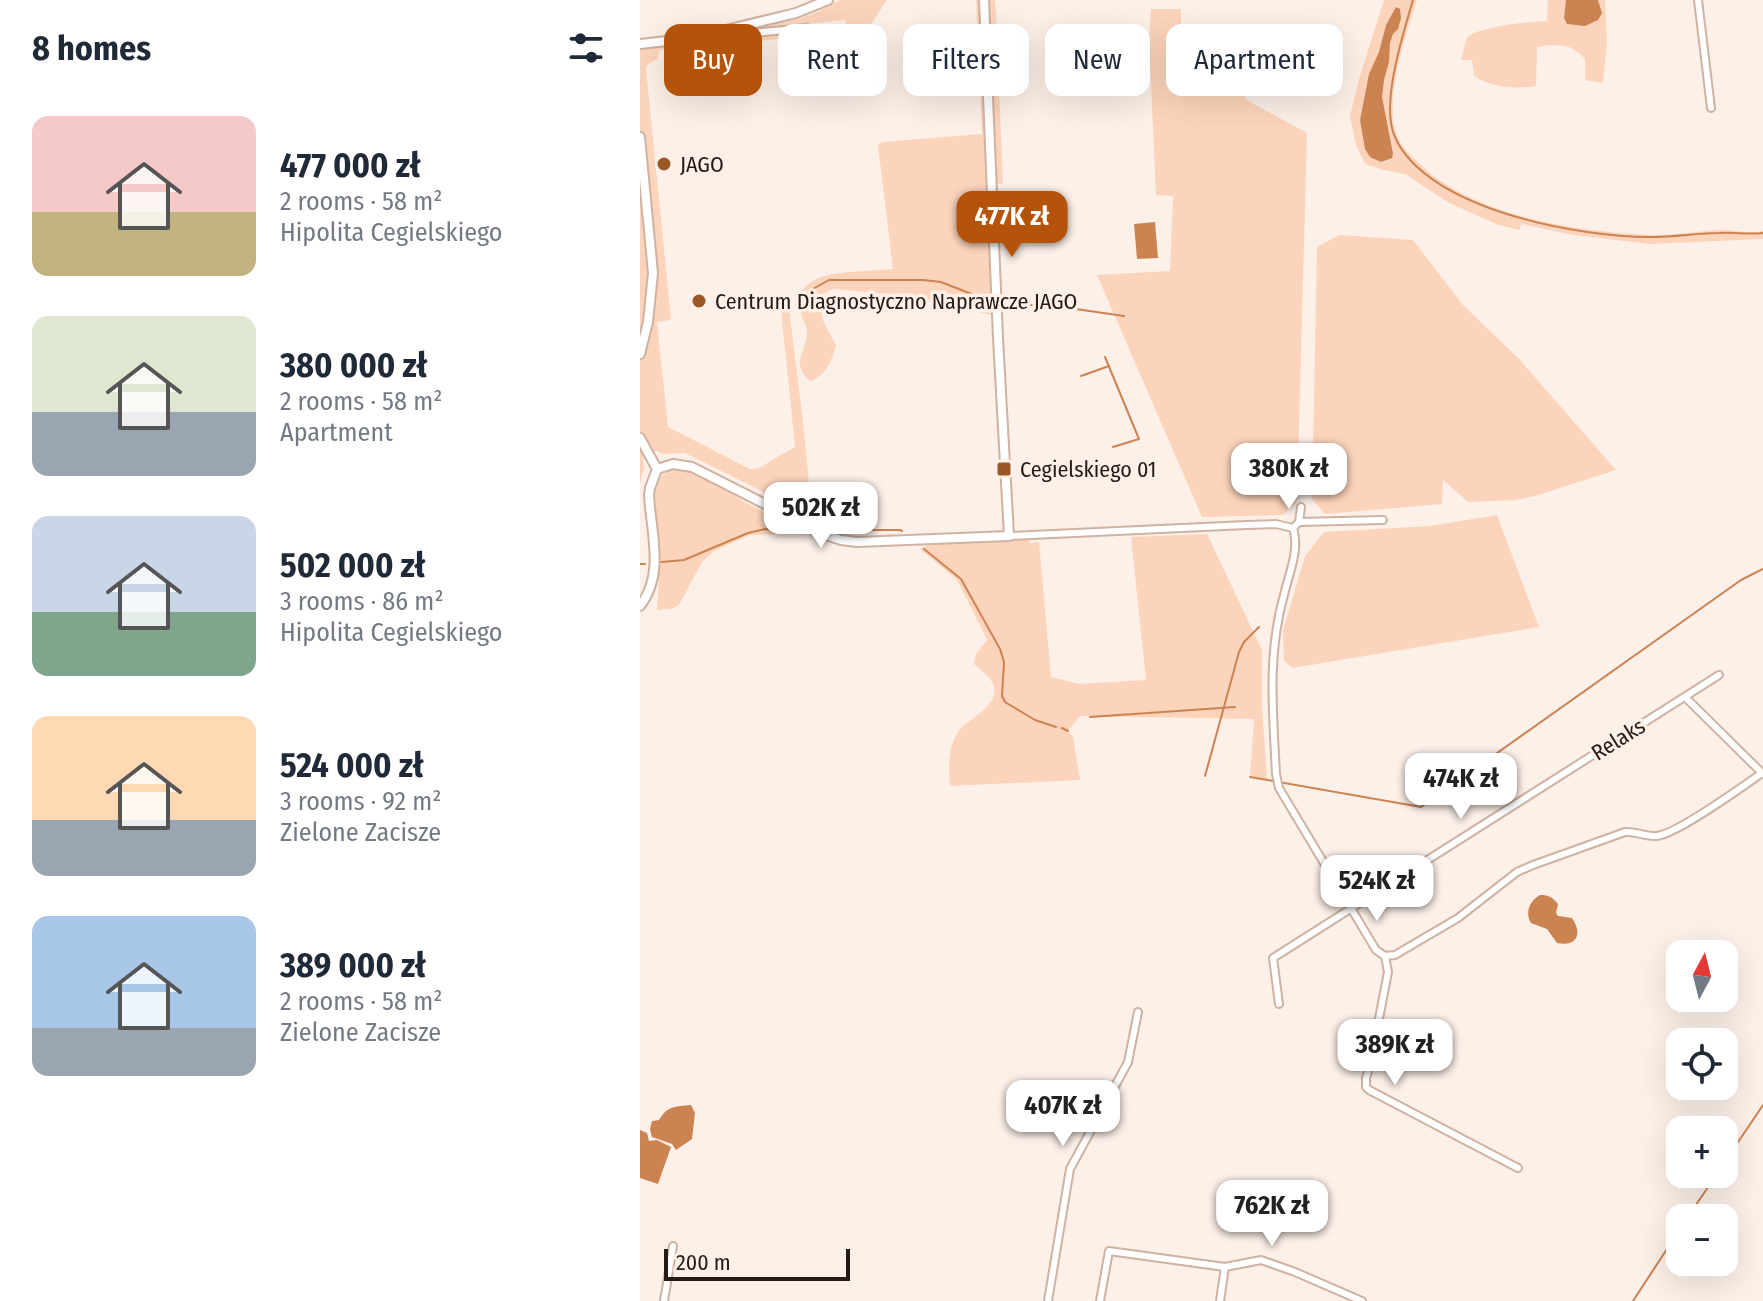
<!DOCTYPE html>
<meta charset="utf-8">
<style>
body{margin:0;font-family:"Fira Sans Condensed",sans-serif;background:#f2f2f3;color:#1f2937;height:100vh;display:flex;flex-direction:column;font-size:30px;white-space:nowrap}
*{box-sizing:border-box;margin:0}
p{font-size:26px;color:#747a83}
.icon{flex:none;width:44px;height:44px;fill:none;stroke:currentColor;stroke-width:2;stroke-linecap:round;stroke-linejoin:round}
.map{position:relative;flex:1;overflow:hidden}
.details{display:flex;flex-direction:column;background:#fff;width:640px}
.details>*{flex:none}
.banner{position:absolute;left:24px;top:24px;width:760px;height:72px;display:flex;gap:16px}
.needle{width:52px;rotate:7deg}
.tools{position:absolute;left:1026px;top:940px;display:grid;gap:16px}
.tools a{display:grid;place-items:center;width:72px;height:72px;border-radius:16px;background:#fff;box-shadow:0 8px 32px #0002;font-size:40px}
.scale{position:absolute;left:24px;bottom:20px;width:186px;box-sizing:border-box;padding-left:8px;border:4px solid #251b14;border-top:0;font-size:22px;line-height:28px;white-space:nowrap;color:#251b14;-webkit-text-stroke:6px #fcf0e8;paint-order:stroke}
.price{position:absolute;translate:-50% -68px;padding:0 18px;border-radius:16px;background:#fff;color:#222;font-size:26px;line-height:52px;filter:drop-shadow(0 2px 4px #0008)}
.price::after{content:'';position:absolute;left:50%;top:48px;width:24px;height:18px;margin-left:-12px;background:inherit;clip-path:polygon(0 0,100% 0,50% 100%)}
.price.current{background:#b45309;color:#fff}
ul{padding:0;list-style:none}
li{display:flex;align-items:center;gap:24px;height:200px;padding:0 32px}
li span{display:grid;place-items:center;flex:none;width:224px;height:160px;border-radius:16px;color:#555}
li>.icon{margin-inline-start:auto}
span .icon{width:96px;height:96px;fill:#fffc;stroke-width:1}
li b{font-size:34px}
h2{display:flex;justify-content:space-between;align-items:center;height:96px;padding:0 32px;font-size:34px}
.pill{padding:0 28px;border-radius:16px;background:#fff;box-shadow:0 8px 32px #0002;font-size:28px;line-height:72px}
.pill.current{background:#b45309;color:#fff}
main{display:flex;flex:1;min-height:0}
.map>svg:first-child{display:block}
.green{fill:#fcd4bb}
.water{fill:#cc8352}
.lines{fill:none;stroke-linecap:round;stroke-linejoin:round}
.stream{stroke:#cc8352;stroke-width:2}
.street-casing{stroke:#cfb2a1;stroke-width:10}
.secondary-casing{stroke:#cfb2a1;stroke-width:12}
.street{stroke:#fff;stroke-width:6}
.secondary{stroke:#fff;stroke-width:8}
.poi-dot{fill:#9a5728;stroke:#fcf0e8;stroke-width:3}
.labels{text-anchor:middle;stroke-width:7;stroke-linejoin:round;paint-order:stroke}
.poi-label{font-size:22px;fill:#251b14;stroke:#fcf0e8;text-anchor:start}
.street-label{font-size:22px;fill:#251b14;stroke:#fcf0e8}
</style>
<main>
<section class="details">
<h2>8 homes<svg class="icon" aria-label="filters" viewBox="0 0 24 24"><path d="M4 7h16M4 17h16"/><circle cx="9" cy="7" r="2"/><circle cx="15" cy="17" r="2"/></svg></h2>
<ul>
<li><span style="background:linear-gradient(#f6c9c9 60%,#c2b280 0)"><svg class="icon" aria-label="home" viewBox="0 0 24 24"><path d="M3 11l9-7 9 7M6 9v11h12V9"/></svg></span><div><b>477 000 zł</b><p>2 rooms · 58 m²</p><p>Hipolita Cegielskiego</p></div></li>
<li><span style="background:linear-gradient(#dfe7d0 60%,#9aa5b1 0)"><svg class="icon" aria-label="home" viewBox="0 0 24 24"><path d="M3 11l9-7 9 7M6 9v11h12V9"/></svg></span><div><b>380 000 zł</b><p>2 rooms · 58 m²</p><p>Apartment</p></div></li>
<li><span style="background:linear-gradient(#c9d6e8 60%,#7fa58c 0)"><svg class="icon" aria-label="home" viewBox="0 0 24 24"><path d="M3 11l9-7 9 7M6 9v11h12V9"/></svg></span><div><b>502 000 zł</b><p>3 rooms · 86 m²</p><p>Hipolita Cegielskiego</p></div></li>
<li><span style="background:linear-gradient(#ffd9b3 65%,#9aa5b1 0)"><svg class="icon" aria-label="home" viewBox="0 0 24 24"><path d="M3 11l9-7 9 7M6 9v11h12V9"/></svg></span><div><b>524 000 zł</b><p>3 rooms · 92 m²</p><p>Zielone Zacisze</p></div></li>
<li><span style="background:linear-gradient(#a9c7e8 70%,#9aa5b1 0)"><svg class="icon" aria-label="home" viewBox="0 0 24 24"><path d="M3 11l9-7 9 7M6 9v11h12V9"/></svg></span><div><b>389 000 zł</b><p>2 rooms · 58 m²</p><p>Zielone Zacisze</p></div></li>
</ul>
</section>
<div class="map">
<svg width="1123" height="1301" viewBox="0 0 1123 1301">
<rect width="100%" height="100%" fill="#fcf0e8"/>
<g class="green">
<path d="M 200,0 L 247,0 L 228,28 L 229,37 L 212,39 L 205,20 L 107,30 L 109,28 L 159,19 L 177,12 Z"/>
<path d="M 336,0 L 341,0 L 352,315 L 257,295 L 193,289 L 183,294 C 178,321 185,323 196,345 C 192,360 186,376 170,381 C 151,364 164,355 167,335 C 168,323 157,313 158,300 C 159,289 174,279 184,276 C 206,271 231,271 253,269 L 238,145 L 242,142 L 342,134 Z"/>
<path d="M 346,0 L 355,0 L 356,14 L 363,184 L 355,184 Z"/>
<path d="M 744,0 L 777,0 C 766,34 743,103 757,136 C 762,148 771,156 780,164 C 835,217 935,231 1008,235 C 1032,236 1057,231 1081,230 C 1095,230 1108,234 1123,231 L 1123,239 L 1010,244 L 933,235 L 882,224 L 879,230 L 856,224 L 809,203 L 765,174 L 743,170 L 725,164 L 716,145 L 710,116 L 719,79 Z"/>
<path d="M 908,0 L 965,0 L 967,44 L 963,83 L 945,80 L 945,59 C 930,42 918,44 897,47 L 896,86 C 876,89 852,88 834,76 L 832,60 L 821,60 L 827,37 C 843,26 887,22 907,21 Z"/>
<path d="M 511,9 L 541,9 L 541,34 L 584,64 L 608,101 L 667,133 L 657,501 L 643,515 L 562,517 L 457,275 L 530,271 L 533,196 L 516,195 L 509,39 Z"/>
<path d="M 157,32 L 162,37 L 19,50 L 18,59 L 8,64 L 6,69 L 31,320 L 17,322 L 28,427 L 110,469 L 119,468 L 155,447 L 141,309 L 149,308 L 164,431 L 172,516 L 45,453 L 24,454 L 16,451 L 3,456 L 4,469 L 0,483 L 0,48 Z"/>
<path d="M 699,235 L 773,240 L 823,305 L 879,359 L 976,470 L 895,496 L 876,500 L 828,502 L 803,480 L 802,504 L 685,514 L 672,499 L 677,247 Z"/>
<path d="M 41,469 C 60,472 76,484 92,494 C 113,508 143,522 167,529 L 167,533 L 110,535 L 74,551 L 62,562 L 39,605 L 31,609 L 17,610 C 18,595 19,580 19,565 C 18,546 8,500 16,484 C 21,473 30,470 41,469 Z"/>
<path d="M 857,515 L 899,627 L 653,668 L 644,661 L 643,631 L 659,576 L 665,556 L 684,532 L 790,526 Z"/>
<path d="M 567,534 L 622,650 L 622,705 L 627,780 L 610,777 L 614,719 L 440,716 L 428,731 L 433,737 L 440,780 L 310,786 C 308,768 308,746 319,731 C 329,717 364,705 352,682 C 349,676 340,669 334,664 L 336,654 L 347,640 L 317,580 L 280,549 L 290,544 L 389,539 L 390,543 L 399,542 L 411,677 L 439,684 L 506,680 L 491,537 Z"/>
</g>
<g class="water">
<path d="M 926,0 L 958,0 L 962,13 L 958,20 L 945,26 L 927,24 L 924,18 Z"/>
<path d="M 756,7 L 760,9 L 761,18 L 758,29 L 753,34 L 750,43 L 749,62 L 744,80 L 742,97 L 753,154 L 752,158 L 741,162 L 730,157 L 725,149 L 720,120 L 729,74 L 739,52 L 746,25 Z"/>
<path d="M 515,222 L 518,258 L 497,259 L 494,224 Z"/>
<path d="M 900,895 C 909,895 912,897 918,904 L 916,913 L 918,916 L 932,918 C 943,934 937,947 917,943 L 907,929 L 891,923 C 885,913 889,901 900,895 Z"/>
<path d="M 51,1105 L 55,1113 L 52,1139 L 36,1150 L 32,1144 L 12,1137 L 10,1129 L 12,1121 L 19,1120 C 28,1105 35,1107 51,1105 Z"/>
<path d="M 0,1130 L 7,1133 L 9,1141 L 17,1140 L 31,1147 L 18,1184 L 0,1178 Z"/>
</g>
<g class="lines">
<g class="stream">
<path d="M 773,0 C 763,34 740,105 755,137 C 787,210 942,238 1013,237 C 1035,237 1058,233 1080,233 C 1095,232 1109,235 1123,233"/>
<path d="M 171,297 L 171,290 L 189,280 L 283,280 L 301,282 L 352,302"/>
<path d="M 359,303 L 368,305 L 408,305 L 484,316"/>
<path d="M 465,357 L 499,439 L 473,447"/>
<path d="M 441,376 L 469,366"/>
<path d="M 221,530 L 260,530 L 262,531"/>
<path d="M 284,549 L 321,579 L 360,649 L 364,662 L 362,696 L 365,702 L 395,720 L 416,727"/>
<path d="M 21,562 L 44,560 L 108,533 L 125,529 L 157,531"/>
<path d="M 0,564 L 5,564"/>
<path d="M 450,717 L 595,707"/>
<path d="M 422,728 L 428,731"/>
<path d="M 565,776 L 599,652 L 604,642 L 619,627"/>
<path d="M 610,777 L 781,807 L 1101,580 L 1123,569"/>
<path d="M 1084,1163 L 1123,1105"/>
<path d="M 1047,1218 L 1077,1174"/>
<path d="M 993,1301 L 1040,1229"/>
</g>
<g class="street-casing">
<g id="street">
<path d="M 1058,0 L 1071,108"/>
<path d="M 69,37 L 167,28"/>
<path d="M 659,522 L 661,507"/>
<path d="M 653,528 L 659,522 L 743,520"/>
<path d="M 369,536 L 606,525 L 636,524 L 653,528 C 660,550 649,573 644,595 C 627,654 633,713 636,774 L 639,788 L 736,950 L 745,956 L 748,972 L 730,1065 L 726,1078 L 726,1087 L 729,1090 L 878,1168"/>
<path d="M 1045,697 L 1123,774"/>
<path d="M 745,956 L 755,955 L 818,918 L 877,872 L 893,865 L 985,832 C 996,831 1006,837 1017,836 C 1037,834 1102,787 1122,773"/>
<path d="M 639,1004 L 633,958 L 1079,675"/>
<path d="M 24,1301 L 33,1246"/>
<path d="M 408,1301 L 430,1169 L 488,1062 L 498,1012"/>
<path d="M 460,1301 L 469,1251 L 585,1267"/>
<path d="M 580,1301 L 585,1267 L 621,1260 L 655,1272 L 722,1301"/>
</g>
</g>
<g class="secondary-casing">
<g id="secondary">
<path d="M 0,44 L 53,38 L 156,13 L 188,0"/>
<path d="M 0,137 L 13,273 L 8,322 L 0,354"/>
<path d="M 0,438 L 17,469 L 10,488 L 9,495 C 11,533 25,574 0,606"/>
<path d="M 17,469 L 33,464 L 52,467 L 186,535 L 201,540 L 217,542 L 369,536 L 358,338 L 344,0"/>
</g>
</g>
<use href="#street" class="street"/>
<use href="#secondary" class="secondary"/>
</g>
<g class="poi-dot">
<circle cx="24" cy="164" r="8"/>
<circle cx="59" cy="301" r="8"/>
<rect x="356" y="461" width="16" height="16" rx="4"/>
</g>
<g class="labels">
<g class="poi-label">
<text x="40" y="172">JAGO</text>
<text x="75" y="309">Centrum Diagnostyczno Naprawcze JAGO</text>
<text x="380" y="477">Cegielskiego 01</text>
</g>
<g class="street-label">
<text transform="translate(978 739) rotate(-32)" y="8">Relaks</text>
</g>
</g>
</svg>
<div class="tools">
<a><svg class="needle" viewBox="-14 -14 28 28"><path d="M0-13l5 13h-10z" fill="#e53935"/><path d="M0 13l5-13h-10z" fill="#747a83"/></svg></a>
<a><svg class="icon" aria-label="locate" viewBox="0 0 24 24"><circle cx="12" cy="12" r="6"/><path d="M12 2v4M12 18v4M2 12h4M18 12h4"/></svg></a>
<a>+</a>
<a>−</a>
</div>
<div class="scale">200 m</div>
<b class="price current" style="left:372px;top:259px">477K zł</b>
<b class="price" style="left:649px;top:511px">380K zł</b>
<b class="price" style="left:181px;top:550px">502K zł</b>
<b class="price" style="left:821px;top:821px">474K zł</b>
<b class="price" style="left:737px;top:923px">524K zł</b>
<b class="price" style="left:755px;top:1087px">389K zł</b>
<b class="price" style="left:423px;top:1148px">407K zł</b>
<b class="price" style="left:632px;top:1248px">762K zł</b>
<div class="banner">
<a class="pill current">Buy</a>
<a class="pill">Rent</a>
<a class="pill">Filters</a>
<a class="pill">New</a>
<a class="pill">Apartment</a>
</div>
</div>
</main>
